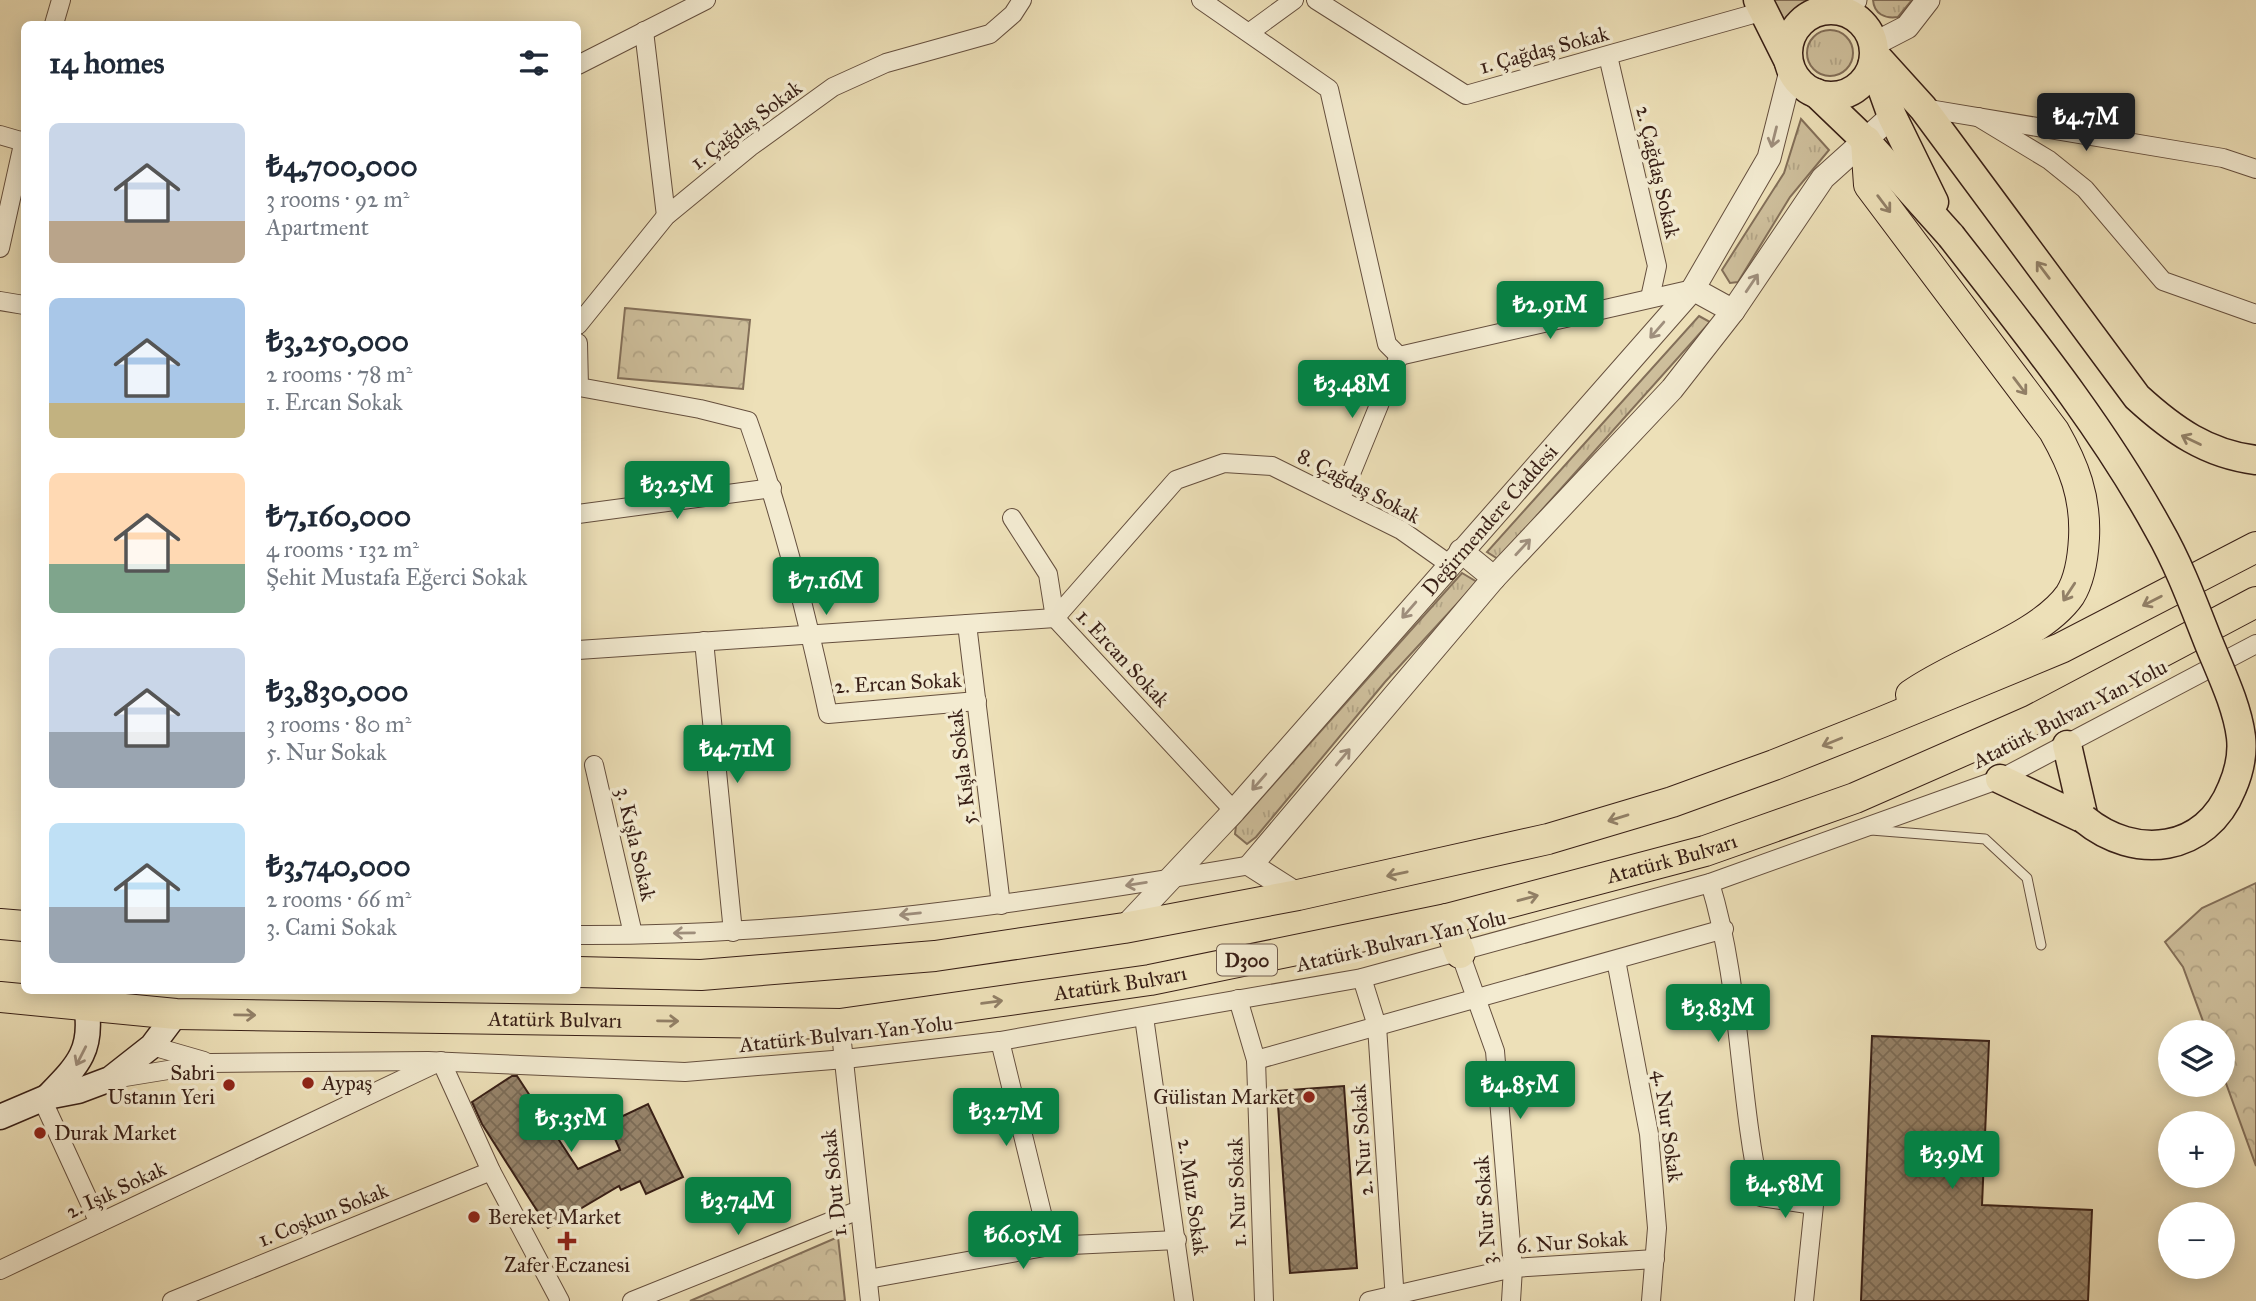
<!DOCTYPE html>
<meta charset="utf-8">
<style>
body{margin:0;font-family:"IM FELL Great Primer",serif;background:#f2f2f3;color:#1f2937;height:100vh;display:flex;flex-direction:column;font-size:26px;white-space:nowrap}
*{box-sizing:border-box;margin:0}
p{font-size:23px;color:#747a83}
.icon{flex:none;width:38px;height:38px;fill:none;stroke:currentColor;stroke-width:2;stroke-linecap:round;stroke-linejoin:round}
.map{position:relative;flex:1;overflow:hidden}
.side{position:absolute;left:21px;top:21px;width:560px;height:973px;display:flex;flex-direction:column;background:#fff;border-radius:10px;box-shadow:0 4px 18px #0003}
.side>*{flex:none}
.tools{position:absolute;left:2158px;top:1020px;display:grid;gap:14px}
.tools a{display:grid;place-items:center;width:77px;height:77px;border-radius:50%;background:#fff;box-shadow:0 4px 18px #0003;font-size:35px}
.price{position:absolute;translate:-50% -60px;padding:0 16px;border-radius:7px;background:#0b8043;color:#fff;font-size:23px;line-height:46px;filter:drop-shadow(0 2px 4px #0008)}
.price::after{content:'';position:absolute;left:50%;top:42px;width:21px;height:16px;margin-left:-10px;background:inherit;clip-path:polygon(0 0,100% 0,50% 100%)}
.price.on{background:#222;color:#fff}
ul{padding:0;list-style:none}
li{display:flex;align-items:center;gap:21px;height:175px;padding:0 28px}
li span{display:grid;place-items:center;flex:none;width:196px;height:140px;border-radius:10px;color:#555}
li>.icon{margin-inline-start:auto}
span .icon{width:84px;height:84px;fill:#fffc;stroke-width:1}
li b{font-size:30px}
h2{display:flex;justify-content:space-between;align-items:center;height:84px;padding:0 28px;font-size:30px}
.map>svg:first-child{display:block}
.grass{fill:url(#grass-tufts);stroke:#836f59;stroke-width:2}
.forest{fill:url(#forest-crowns);stroke:#836f59;stroke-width:2}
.building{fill:url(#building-cross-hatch);stroke:#381f16;stroke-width:2}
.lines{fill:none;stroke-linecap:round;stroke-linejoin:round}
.service-casing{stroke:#654f3e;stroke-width:11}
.minor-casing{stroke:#654f3e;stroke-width:20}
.tertiary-casing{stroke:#654f3e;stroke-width:25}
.secondary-casing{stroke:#381f16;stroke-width:27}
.primary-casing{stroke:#381f16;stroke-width:31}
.trunk-casing{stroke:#381f16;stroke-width:32}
.service{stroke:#f3ebd1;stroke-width:9}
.minor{stroke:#f3ebd1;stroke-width:18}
.tertiary{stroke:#f3ebd1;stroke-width:23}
.secondary{stroke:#f3ebd1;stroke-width:24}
.primary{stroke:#ede0b8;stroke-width:28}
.trunk{stroke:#ede0b8;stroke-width:30}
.primary-bridge-casing{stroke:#381f16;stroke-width:31;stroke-linecap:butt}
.primary-bridge{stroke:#ede0b8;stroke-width:28}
.oneway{stroke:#9f8f7d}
.oneway2{stroke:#928067}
.poi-dot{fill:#8f2418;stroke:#f3ebd1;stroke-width:2.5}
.labels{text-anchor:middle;stroke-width:7;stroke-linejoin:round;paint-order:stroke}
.shield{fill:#f3ebd1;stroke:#705c4e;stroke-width:2}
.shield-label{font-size:19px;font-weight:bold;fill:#381f16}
.street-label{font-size:21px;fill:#381f16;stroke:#f3ebd1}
.poi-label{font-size:21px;fill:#381f16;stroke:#f3ebd1;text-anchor:start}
</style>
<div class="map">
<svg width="2256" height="1301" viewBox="0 0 2256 1301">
<defs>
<pattern id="grass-tufts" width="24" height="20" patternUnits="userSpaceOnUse" patternTransform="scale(1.75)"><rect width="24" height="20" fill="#cebf9c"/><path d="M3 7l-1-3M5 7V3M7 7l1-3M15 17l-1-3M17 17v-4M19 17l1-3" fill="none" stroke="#b2a486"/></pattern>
<pattern id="forest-crowns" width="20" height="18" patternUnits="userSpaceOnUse" patternTransform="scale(1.75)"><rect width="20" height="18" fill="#cebf9c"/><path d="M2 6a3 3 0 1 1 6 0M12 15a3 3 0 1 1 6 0" fill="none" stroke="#b2a486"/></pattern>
<pattern id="building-cross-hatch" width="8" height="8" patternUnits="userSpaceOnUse" patternTransform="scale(1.75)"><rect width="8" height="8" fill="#96836a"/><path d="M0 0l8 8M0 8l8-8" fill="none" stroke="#7b6b56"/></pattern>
</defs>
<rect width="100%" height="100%" fill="#ede0b8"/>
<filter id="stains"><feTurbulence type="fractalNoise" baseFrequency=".00286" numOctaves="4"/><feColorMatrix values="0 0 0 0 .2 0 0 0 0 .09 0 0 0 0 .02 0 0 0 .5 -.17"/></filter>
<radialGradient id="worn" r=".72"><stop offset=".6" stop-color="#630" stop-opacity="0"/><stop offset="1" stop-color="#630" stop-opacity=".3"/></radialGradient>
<g class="grass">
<path d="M 1773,0 L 1808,0 L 1784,20 Z"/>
<path d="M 1873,0 L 1912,0 L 1898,17 C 1885,19 1874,14 1873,0 Z"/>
<circle cx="1830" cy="53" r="23"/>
<path d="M 1801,119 L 1829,150 L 1790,197 L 1738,282 L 1730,283 L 1722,270 L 1784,173 Z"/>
<path d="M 1699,316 L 1710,322 L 1498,559 L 1487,552 Z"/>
<path d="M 1462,573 L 1477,582 L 1385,682 L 1256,837 L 1247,844 L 1235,834 L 1236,826 Z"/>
</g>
<g class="forest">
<path d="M 625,308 L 750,320 L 743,389 L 618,378 Z"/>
<path d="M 2256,883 L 2256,1166 L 2223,1075 L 2222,1032 L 2207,1032 L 2183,967 L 2165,942 L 2202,908 Z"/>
<path d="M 838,1237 L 845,1301 L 690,1301 Z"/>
</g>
<g class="building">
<path d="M 1872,1036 L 1989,1041 L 1982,1205 L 2092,1210 L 2088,1301 L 1861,1301 Z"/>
<path d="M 512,1076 L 517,1076 L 578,1169 L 620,1150 L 608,1123 L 648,1104 L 683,1177 L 646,1194 L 640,1181 L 621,1190 L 619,1186 L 548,1228 L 482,1124 L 472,1102 Z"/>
<path d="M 1344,1086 L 1357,1268 L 1290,1273 L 1277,1091 Z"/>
</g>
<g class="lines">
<g class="service-casing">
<path id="service" d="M 1871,830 L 1985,839 L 2027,878 L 2041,945"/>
</g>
<g class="minor-casing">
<g id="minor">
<path d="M 1201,0 L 1329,89 L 1387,344 L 1399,356"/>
<path d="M 1316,0 L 1466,95 L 1764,11"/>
<path d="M 54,24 L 61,0"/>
<path d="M 644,31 L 666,216"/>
<path d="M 1250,32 L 1294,0"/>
<path d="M 1608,56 L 1657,266 L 1650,298"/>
<path d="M 578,65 L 706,0"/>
<path d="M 1923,108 L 2223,158 L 2256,169"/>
<path d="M 1978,117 L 2049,160 L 2085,189 L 2163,281 L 2256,314"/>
<path d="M 0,135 L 24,142"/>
<path d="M 0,248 L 24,140"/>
<path d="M 0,301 L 24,305"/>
<path d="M 578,325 L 666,216 L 750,147 L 833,87 L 886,63 L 990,34 L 1013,14 L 1022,0"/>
<path d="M 578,343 L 579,387 L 700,409 L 748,421 C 782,517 807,615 828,714 L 977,701"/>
<path d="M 1399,356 L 1693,289"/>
<path d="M 1341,498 L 1399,356"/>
<path d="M 578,514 L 772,488"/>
<path d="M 1012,518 L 1048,574 L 1055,618 L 1234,811"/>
<path d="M 967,624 L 1001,905"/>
<path d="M 704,641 L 733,932"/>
<path d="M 578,650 L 1055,618 L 1176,480 L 1224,463 L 1272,466 L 1401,530 L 1449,564"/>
<path d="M 594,765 L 633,934"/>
<path d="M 1710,883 C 1741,984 1738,1093 1761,1197 L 1814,1205 L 1804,1301"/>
<path d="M 578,935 C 804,936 1029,903 1251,865"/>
<path d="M 1460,953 L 1495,1051 L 1513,1268 L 1511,1301"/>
<path d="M 1616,960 L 1649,1134 L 1657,1228 L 1651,1301"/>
<path d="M 1362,978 L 1377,1026 L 1395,1301"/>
<path d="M 1238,999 L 1256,1060 L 1264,1301"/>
<path d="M 1144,1017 L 1184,1301"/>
<path d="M 840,1024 L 870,1301"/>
<path d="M 1000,1041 L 1050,1246"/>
<path d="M 152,1046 L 204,1061"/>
<path d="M 1256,1060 L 1724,929"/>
<path d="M 113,1079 L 211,1063 L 428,1061 L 685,1072 L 845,1059 L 1000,1041 L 1362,978 L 1710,883 L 2000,779 L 2256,644"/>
<path d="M 42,1099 L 99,1223"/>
<path d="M 0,1270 L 441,1061 L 491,1171 L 560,1301"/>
<path d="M 868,1279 L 1050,1246 L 1177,1240"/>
<path d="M 172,1301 L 491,1171"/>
<path d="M 632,1301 L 859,1210"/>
<path d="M 1369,1301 L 1513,1268 L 1655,1259"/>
</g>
</g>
<g class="tertiary-casing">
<g id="tertiary">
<path d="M 1846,12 L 1855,0"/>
<path d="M 1874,44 L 1907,27 L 1928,0"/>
<path d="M 1693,289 L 1733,311"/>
<path d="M 1461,551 L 1494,578"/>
<path d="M 1298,895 L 1251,865 L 1494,578 L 1672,389 L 1733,311 L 1823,178 L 1892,116"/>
<path id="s1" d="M 1124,928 L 1234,811 L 1693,289 L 1769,158 L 1791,71"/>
</g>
</g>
<g class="secondary-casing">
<g id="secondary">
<path d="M 47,1097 C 77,1066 94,1051 86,1005"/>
<path d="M 0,1117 L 47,1097 L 78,1091 L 110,1079 L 152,1046 L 176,1014"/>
</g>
</g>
<g class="primary-casing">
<g id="primary">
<path d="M 1758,0 L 1788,60"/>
<circle cx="1831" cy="53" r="43"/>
<path d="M 1875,55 L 1923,108 L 2137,397 C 2173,430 2207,454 2256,460"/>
<path d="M 1873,63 L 1892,116 L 1934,202"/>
<path d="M 1816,93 L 1866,141 L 1951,236"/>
<path d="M 2000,779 L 2084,819 L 2067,745"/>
</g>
</g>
<g class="trunk-casing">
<g id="trunk">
<path d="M 1866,141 L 1869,185 L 2054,431 C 2074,466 2086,497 2084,538 C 2083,557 2080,579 2070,595 C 2040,638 1955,663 1911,695"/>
<path d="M 1447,919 L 1460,953"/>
<path d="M 0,924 L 24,926"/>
<path d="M 578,972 L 701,975 L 935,956 L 1124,928 L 1298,895 L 1548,839 L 1672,802 L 1774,765 L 1882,722 L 2061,648 L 2256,547"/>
<path id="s2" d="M 0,997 L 176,1014 L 840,1024 L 1150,980 L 1447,919 L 1705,851 L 1855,798 L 2033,720 L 2256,602"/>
</g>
</g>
<use href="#service" class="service"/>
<use href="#minor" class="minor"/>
<use href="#tertiary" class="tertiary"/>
<use href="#secondary" class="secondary"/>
<use href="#primary" class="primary"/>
<use href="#trunk" class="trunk"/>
<g class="primary-bridge-casing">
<path id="primary-bridge" d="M 1951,236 C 2025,331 2101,424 2159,530 C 2179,565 2193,603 2208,641 C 2220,671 2237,705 2241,737 C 2243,755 2239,772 2232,788 C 2206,853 2135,861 2084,819"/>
</g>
<use href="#primary-bridge" class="primary-bridge"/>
</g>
<defs><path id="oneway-shaft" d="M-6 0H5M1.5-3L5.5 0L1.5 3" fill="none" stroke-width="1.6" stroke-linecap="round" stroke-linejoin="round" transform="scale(1.75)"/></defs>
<g class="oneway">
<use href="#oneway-shaft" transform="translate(1774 137) rotate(104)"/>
<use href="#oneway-shaft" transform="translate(1752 283) rotate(-56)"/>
<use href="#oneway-shaft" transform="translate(1657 330) rotate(131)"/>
<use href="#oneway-shaft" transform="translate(1523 547) rotate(-47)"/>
<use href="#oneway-shaft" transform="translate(1409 610) rotate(131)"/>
<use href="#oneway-shaft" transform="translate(1343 757) rotate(-50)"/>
<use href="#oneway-shaft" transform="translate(1259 782) rotate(131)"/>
<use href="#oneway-shaft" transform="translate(1136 884) rotate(171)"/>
<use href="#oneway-shaft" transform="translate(910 914) rotate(174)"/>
<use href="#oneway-shaft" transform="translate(684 933) rotate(179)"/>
<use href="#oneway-shaft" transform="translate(81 1056) rotate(117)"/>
</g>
<g class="oneway2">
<use href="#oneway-shaft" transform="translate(1884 204) rotate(53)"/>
<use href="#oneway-shaft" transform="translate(2043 270) rotate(-127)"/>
<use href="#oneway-shaft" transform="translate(2020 386) rotate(53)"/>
<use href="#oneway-shaft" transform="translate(2191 440) rotate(-154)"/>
<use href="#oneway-shaft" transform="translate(2069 592) rotate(123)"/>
<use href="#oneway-shaft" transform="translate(2152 601) rotate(153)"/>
<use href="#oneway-shaft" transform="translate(1832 742) rotate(158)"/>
<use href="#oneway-shaft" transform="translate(1618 818) rotate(163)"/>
<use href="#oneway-shaft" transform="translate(1397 874) rotate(168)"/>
<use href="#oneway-shaft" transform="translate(1528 898) rotate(-15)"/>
<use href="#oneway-shaft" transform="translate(992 1002) rotate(-8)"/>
<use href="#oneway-shaft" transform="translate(245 1015) rotate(1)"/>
<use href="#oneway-shaft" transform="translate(668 1021) rotate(1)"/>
</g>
<g class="poi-dot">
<circle cx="308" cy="1083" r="7"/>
<circle cx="229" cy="1085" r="7"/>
<circle cx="1309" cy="1097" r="7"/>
<circle cx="40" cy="1133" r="7"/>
<circle cx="474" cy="1217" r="7"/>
<path d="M563.5 1230.5h7v7h7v7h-7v7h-7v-7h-7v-7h7z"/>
</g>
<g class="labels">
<rect class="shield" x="1217" y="944.5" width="60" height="31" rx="5"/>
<g class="shield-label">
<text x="1247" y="967">D300</text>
</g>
<g class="street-label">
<text transform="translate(1544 50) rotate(-15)" y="7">1. Çağdaş Sokak</text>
<text transform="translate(746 125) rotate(-37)" y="7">1. Çağdaş Sokak</text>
<text transform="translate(1658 172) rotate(77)" y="7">2. Çağdaş Sokak</text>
<text transform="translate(1359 486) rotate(28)" y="7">8. Çağdaş Sokak</text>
<text dy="7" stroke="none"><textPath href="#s1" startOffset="548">Değirmendere Caddesi</textPath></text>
<text transform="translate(1123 658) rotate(47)" y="7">1. Ercan Sokak</text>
<text transform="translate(898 683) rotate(-3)" y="7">2. Ercan Sokak</text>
<text transform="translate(2070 714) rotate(-27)" y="7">Atatürk Bulvarı Yan Yolu</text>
<text transform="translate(962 767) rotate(-97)" y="7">5. Kışla Sokak</text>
<text transform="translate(636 844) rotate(77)" y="7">3. Kışla Sokak</text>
<text dy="7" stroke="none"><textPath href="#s2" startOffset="1690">Atatürk Bulvarı</textPath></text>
<text transform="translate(1401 941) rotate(-13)" y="7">Atatürk Bulvarı Yan Yolu</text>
<text dy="7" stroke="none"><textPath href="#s2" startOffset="1124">Atatürk Bulvarı</textPath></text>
<text dy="7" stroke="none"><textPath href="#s2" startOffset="556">Atatürk Bulvarı</textPath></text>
<text transform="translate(846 1034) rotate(-6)" y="7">Atatürk Bulvarı Yan Yolu</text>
<text transform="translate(1668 1126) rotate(82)" y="7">4. Nur Sokak</text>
<text transform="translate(1362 1140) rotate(-94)" y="7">2. Nur Sokak</text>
<text transform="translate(834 1183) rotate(-96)" y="7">1. Dut Sokak</text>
<text transform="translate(116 1190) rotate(-25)" y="7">2. Işık Sokak</text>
<text transform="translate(1237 1192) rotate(-92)" y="7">1. Nur Sokak</text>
<text transform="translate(1193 1197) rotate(82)" y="7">2. Muz Sokak</text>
<text transform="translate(1485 1210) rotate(-94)" y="7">3. Nur Sokak</text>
<text transform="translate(323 1215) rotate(-22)" y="7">1. Coşkun Sokak</text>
<text transform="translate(1572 1242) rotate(-4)" y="7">6. Nur Sokak</text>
</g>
<g class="poi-label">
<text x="215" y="1080" text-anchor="end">Sabri<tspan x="215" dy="24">Ustanın Yeri</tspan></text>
<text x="322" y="1090">Aypaş</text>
<text x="1295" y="1104" text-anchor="end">Gülistan Market</text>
<text x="54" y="1140">Durak Market</text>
<text x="488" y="1224">Bereket Market</text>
<text x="567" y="1272" text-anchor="middle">Zafer Eczanesi</text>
</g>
</g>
<rect width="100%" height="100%" filter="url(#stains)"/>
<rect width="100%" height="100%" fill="url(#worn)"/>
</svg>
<div class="tools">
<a><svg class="icon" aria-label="layers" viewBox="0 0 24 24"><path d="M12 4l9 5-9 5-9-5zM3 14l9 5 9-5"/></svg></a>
<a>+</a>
<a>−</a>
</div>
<b class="price on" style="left:2086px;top:153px">₺4.7M</b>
<b class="price" style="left:1550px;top:341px">₺2.91M</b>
<b class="price" style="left:1352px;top:420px">₺3.48M</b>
<b class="price" style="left:677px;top:521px">₺3.25M</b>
<b class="price" style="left:826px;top:617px">₺7.16M</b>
<b class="price" style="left:737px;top:785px">₺4.71M</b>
<b class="price" style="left:1718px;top:1044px">₺3.83M</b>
<b class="price" style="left:1520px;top:1121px">₺4.85M</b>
<b class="price" style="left:1006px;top:1148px">₺3.27M</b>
<b class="price" style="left:571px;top:1154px">₺5.35M</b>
<b class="price" style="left:1952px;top:1191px">₺3.9M</b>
<b class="price" style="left:1785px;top:1220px">₺4.58M</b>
<b class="price" style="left:738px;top:1237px">₺3.74M</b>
<b class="price" style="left:1023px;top:1271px">₺6.05M</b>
<section class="side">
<h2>14 homes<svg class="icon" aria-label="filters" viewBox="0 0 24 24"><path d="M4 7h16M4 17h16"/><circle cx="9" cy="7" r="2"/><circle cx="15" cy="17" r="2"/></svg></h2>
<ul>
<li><span style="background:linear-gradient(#c9d6e8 70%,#b9a48a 0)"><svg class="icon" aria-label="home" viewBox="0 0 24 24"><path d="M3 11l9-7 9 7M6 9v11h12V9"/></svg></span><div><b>₺4,700,000</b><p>3 rooms · 92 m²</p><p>Apartment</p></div></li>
<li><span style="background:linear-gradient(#a9c7e8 75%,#c2b280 0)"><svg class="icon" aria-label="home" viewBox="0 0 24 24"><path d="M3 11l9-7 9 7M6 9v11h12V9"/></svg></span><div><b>₺3,250,000</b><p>2 rooms · 78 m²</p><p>1. Ercan Sokak</p></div></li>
<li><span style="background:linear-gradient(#ffd9b3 65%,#7fa58c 0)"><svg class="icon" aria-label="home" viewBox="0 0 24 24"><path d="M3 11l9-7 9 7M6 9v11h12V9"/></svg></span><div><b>₺7,160,000</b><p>4 rooms · 132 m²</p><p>Şehit Mustafa Eğerci Sokak</p></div></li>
<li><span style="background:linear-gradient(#c9d6e8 60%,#9aa5b1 0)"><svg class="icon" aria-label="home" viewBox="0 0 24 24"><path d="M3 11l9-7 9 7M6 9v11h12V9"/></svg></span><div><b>₺3,830,000</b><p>3 rooms · 80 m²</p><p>5. Nur Sokak</p></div></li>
<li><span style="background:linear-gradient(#bfe0f5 60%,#9aa5b1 0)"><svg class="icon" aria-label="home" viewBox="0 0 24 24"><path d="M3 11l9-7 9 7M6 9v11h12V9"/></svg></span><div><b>₺3,740,000</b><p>2 rooms · 66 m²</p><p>3. Cami Sokak</p></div></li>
</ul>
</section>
</div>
